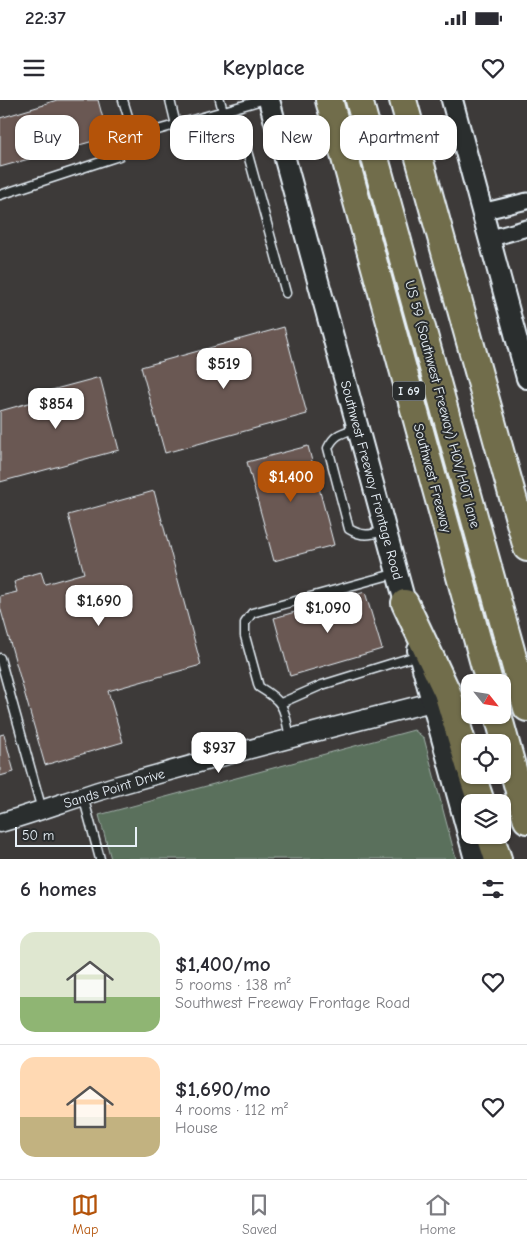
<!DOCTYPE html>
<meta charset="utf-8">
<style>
body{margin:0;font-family:"Comic Neue",sans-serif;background:#f2f2f3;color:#2b2b33;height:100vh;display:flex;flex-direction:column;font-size:19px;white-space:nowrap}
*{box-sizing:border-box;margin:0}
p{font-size:16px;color:#7c7c81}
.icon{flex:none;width:28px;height:28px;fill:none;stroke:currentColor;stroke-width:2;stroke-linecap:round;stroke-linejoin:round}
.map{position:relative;height:759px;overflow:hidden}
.details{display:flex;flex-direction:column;background:#fff;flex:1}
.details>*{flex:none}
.banner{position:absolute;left:15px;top:15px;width:498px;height:45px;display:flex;gap:10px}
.needle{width:32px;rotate:120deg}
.controls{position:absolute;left:461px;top:574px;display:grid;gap:10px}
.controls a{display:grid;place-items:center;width:50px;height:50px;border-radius:10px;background:#fff;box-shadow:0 1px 4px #0004;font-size:25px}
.scale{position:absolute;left:15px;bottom:12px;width:122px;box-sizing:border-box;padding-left:5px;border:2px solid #e8f1f8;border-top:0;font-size:14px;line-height:18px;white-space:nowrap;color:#e8f1f8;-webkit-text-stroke:4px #2a2d2e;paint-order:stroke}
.price{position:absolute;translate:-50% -42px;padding:0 11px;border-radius:10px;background:#fff;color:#222;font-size:16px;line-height:32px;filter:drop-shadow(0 1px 2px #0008)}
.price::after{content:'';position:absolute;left:50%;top:30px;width:15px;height:11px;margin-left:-8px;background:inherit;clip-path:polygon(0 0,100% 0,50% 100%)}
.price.current{background:#b45309;color:#fff}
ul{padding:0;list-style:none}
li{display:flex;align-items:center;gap:15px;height:125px;padding:0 20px}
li+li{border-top:1px solid #e1e1e2}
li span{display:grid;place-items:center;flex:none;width:140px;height:100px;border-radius:15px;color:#555}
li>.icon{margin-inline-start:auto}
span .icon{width:60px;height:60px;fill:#fffc;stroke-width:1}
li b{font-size:21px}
h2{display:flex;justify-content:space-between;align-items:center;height:60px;padding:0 20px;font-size:21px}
.pill{padding:0 18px;border-radius:15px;background:#fff;box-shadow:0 1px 4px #0004;font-size:18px;line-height:45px}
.pill.current{background:#b45309;color:#fff}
.status{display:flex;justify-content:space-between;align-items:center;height:35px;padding:0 25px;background:#fff;direction:ltr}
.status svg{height:14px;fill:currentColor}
header{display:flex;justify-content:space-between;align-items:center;height:65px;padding:0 20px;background:#fff;font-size:22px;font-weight:700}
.dock{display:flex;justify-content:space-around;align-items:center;height:70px;border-top:1px solid #e1e1e2;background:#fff;font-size:14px;color:#7c7c81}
.dock a{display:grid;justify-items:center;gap:2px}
.dock .current{color:#b45309}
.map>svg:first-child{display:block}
.green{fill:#5a705b;stroke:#a1b0aa}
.building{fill:#6a5953;stroke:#e8f1f8}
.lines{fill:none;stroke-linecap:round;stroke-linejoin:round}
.service-casing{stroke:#e8f1f8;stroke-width:11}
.minor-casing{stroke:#e8f1f8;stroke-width:19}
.tertiary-casing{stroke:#e8f1f8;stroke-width:21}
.secondary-casing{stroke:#e8f1f8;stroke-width:24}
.motorway-casing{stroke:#e8f1f8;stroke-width:30}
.service{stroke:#2a2d2e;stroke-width:8}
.minor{stroke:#2a2d2e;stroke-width:15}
.tertiary{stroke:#2a2d2e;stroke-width:18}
.secondary{stroke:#2a2d2e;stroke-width:20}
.motorway{stroke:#716d4b;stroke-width:26}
.labels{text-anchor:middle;stroke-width:4;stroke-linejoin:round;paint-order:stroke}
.shield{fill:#2a2d2e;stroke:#afb6bb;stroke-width:1}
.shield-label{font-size:12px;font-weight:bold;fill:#e8f1f8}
.street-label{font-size:14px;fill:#e8f1f8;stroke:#2a2d2e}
</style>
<div class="status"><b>22:37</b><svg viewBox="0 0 49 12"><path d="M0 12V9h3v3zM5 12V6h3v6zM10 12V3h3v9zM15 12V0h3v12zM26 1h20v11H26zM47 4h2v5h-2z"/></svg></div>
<header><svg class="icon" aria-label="menu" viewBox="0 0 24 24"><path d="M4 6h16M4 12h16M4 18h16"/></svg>Keyplace<svg class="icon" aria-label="heart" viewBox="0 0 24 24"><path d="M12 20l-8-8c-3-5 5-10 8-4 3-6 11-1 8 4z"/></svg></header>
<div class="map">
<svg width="527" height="759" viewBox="0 0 527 759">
<rect width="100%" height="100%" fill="#3d3a39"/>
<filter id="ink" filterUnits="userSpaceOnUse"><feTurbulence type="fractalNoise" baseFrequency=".02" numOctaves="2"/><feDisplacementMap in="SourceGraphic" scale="10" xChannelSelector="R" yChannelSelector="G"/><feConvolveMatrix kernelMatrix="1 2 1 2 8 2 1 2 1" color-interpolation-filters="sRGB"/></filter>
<g filter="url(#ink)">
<path class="green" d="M 414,630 L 424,638 L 456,759 L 111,759 L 99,715 Z"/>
<g class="building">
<path d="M 57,0 L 98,0 L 108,37 L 0,67 L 0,18 L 44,5 L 44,4 Z"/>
<path d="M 284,227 L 307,314 L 165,353 L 141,267 Z"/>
<path d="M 100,277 L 119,350 L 0,382 L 0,311 L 50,297 L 48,291 Z"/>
<path d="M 308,346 L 334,445 L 274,461 L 247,362 Z"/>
<path d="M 154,391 L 201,565 L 108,591 L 123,642 L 45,665 L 0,507 L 0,496 L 17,492 L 14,482 L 23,479 L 23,477 L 41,472 L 45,484 L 84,473 L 68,415 Z"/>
<path d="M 365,492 L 382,549 L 290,576 L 274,518 Z"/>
<path d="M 4,634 L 14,672 L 0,676 L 0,635 Z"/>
</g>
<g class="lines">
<g class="service-casing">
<g id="service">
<path d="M 123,0 L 134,36"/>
<path d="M 170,0 L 176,25"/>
<path d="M 220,0 L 223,11"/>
<path d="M 241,29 L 286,193"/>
<path d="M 0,95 L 119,56 L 116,42 L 262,0"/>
<path d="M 358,328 C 343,333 335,333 328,348 L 349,429 C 362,437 370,435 385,431"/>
<path d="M 0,558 L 42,710"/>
<path d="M 281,603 L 322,585 L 419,555"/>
<path d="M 290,638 C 284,609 286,603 259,587 L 245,536 L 245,523 L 252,513 L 397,473"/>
<path d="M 83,696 L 100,759"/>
</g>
</g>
<g class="minor-casing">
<g id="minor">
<path d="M 481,112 L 527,101"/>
<path d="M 488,139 L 527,128"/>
</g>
</g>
<g class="tertiary-casing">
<path id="tertiary" d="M 0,723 C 38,712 75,698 112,687 C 218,657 325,629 432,602"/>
</g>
<g class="secondary-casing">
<g id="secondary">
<path d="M 269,0 L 409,517"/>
<path d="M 452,0 L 527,278"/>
<path d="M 418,550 L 475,759"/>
</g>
</g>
<g class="motorway-casing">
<g id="motorway">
<path d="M 329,0 L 489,582"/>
<path d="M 359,0 L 527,608"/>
<path d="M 403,0 L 527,448"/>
<path d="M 405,503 L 447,592 L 470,668"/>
<path d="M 498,615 L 527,720"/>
<path d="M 472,675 L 481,702"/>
<path d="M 490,735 L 498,759"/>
</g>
</g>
<use href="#service" class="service"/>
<use href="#minor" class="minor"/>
<use href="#tertiary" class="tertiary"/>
<use href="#secondary" class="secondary"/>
<use href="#motorway" class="motorway"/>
</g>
</g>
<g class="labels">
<rect class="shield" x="393" y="281.5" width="32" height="19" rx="4"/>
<g class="shield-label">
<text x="409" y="295">I 69</text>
</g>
<g class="street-label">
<text transform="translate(443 304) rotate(75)" y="5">US 59 (Southwest Freeway) HOV/HOT lane</text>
<text transform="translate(433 378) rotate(75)" y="5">Southwest Freeway</text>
<text transform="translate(372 380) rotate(75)" y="5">Southwest Freeway Frontage Road</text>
<text transform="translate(114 688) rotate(-17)" y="5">Sands Point Drive</text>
</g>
</g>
</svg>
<div class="controls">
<a><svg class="needle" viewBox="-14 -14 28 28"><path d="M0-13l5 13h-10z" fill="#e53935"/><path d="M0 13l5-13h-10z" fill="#7c7c81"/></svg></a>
<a><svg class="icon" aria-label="locate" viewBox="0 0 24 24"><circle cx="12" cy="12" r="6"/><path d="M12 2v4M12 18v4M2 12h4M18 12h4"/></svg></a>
<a><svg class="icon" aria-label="layers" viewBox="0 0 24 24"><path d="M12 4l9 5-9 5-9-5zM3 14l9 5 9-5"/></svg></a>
</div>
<div class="scale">50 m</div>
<b class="price" style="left:224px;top:290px">$519</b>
<b class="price" style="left:56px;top:330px">$854</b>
<b class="price current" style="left:291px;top:403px">$1,400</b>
<b class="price" style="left:99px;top:527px">$1,690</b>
<b class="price" style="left:328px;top:534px">$1,090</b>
<b class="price" style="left:219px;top:674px">$937</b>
<div class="banner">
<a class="pill">Buy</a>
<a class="pill current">Rent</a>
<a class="pill">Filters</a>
<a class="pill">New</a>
<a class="pill">Apartment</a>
</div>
</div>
<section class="details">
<h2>6 homes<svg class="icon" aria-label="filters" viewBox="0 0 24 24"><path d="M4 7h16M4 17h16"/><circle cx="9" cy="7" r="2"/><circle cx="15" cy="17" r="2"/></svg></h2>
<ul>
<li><span style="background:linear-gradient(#dfe7d0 65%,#8fb573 0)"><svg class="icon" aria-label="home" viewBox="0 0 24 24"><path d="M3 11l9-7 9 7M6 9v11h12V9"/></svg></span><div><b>$1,400/mo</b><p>5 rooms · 138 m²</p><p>Southwest Freeway Frontage Road</p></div><svg class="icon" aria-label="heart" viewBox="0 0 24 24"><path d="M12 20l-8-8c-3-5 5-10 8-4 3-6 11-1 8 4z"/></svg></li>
<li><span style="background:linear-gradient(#ffd9b3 60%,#c2b280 0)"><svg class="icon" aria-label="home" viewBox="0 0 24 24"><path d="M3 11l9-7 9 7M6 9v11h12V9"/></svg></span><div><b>$1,690/mo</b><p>4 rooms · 112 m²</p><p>House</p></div><svg class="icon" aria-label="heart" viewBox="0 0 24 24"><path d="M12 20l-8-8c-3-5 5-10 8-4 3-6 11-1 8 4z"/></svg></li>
</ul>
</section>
<nav class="dock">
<a class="current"><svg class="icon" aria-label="map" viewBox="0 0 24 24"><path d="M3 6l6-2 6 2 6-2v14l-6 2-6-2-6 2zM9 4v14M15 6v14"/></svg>Map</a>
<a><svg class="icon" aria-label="saved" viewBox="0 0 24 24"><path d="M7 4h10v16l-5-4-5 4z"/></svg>Saved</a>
<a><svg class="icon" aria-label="home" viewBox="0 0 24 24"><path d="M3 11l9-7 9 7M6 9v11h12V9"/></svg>Home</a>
</nav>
